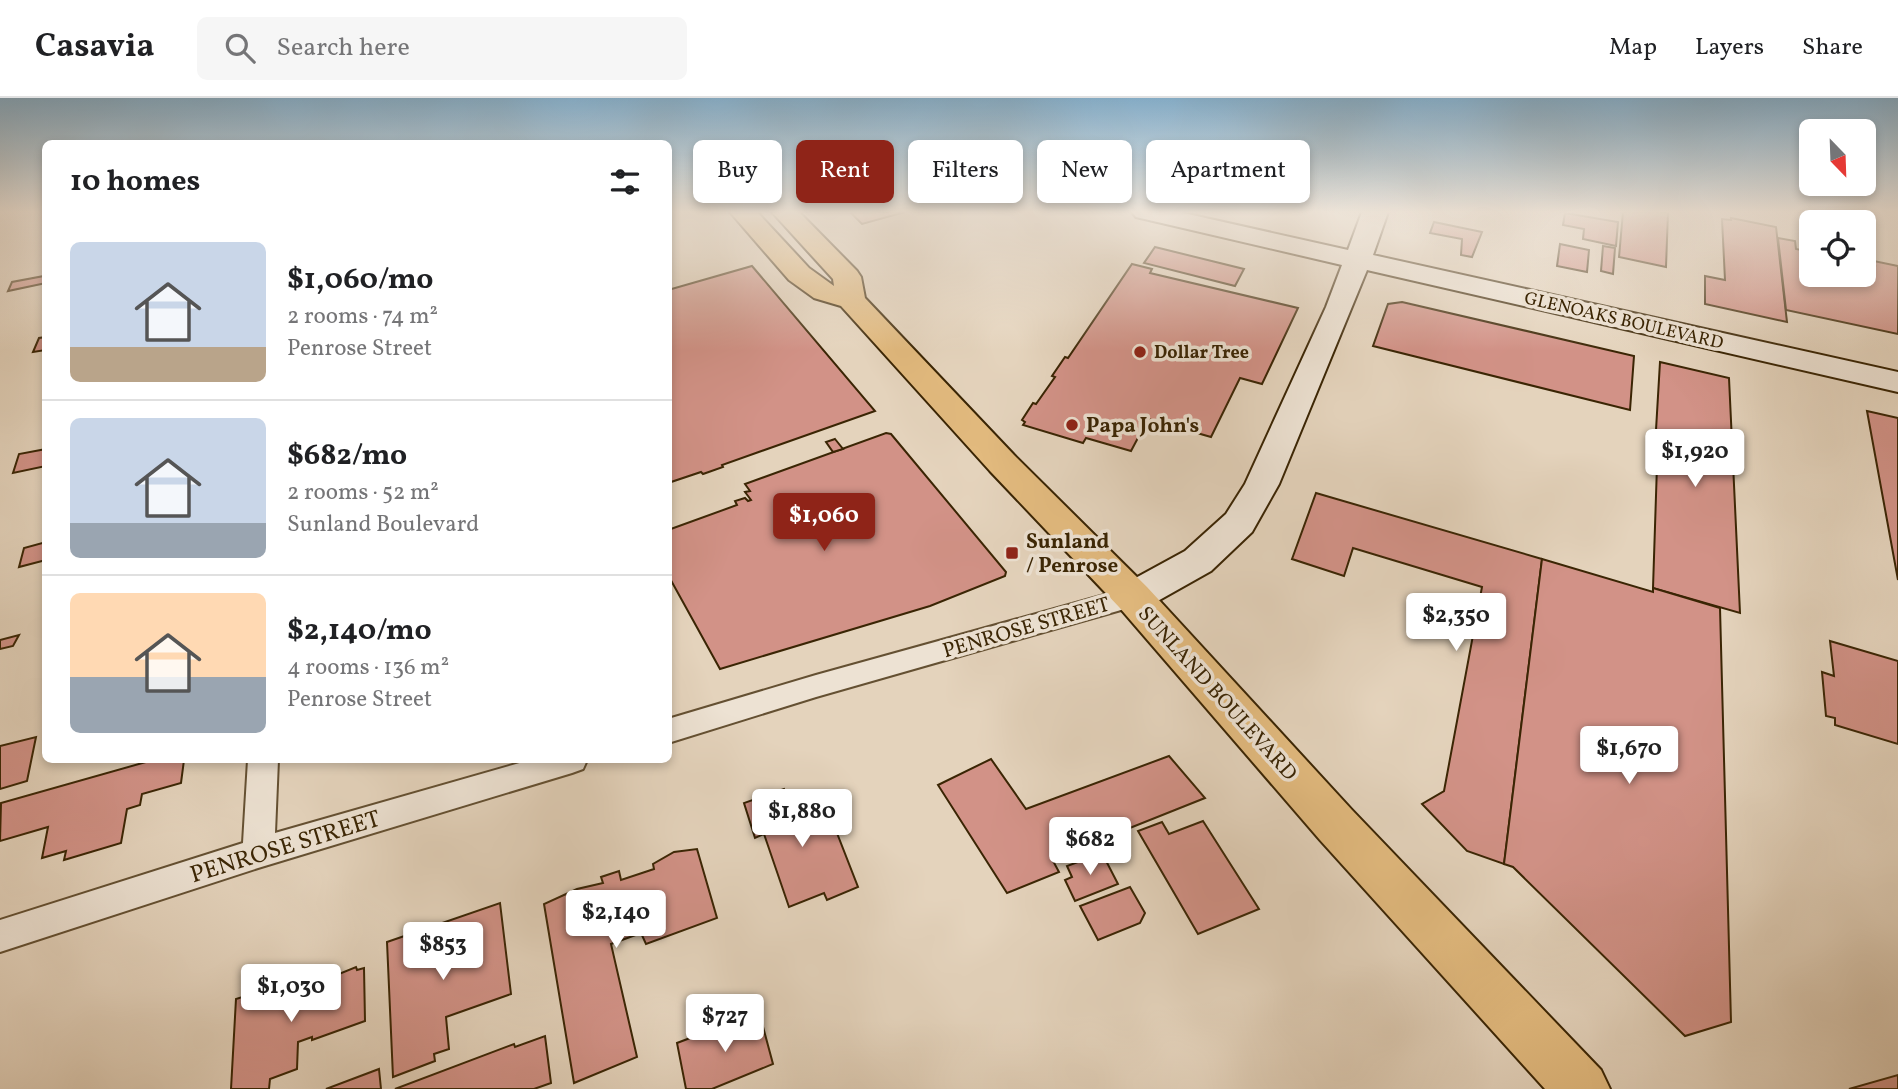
<!DOCTYPE html>
<meta charset="utf-8">
<style>
body{margin:0;font-family:Vollkorn,serif;background:#f6f6f6;color:#202124;height:100vh;display:flex;flex-direction:column;font-size:26px;white-space:nowrap}
*{box-sizing:border-box;margin:0}
p{font-size:23px;color:#757577}
.icon{flex:none;width:38px;height:38px;fill:none;stroke:currentColor;stroke-width:2;stroke-linecap:round;stroke-linejoin:round}
.map{position:relative;flex:1;overflow:hidden}
.side{position:absolute;left:42px;top:42px;width:630px;height:623px;display:flex;flex-direction:column;background:#fff;border-radius:10px;box-shadow:0 4px 10px #0003}
.side>*{flex:none}
.hud{position:absolute;left:693px;top:42px;width:665px;height:63px;display:flex;gap:14px}
.needle{width:46px;rotate:157deg}
.fabs{position:absolute;left:1799px;top:21px;display:grid;gap:14px}
.fabs a{display:grid;place-items:center;width:77px;height:77px;border-radius:10px;background:#fff;box-shadow:0 4px 10px #0003;font-size:35px}
.price{position:absolute;translate:-50% -60px;padding:0 16px;border-radius:7px;background:#fff;color:#222;font-size:23px;line-height:46px;filter:drop-shadow(0 2px 4px #0008)}
.price::after{content:'';position:absolute;left:50%;top:42px;width:21px;height:16px;margin-left:-10px;background:inherit;clip-path:polygon(0 0,100% 0,50% 100%)}
.price.active{background:#8f2418;color:#fff}
ul{padding:0;list-style:none}
li{display:flex;align-items:center;gap:21px;height:175px;padding:0 28px}
li+li{border-top:2px solid #e0e0e0}
li span{display:grid;place-items:center;flex:none;width:196px;height:140px;border-radius:10px;color:#555}
li>.icon{margin-inline-start:auto}
span .icon{width:84px;height:84px;fill:#fffc;stroke-width:1}
li b{font-size:30px}
h2{display:flex;justify-content:space-between;align-items:center;height:84px;padding:0 28px;font-size:30px}
.tag{padding:0 24px;border-radius:10px;background:#fff;box-shadow:0 4px 10px #0003;font-size:24px;line-height:63px}
.tag.active{background:#8f2418;color:#fff}
header{display:flex;align-items:center;gap:42px;box-sizing:border-box;height:98px;padding:0 35px;background:#fff;border-bottom:2px solid #e0e0e0}
header strong{font-size:33px}
nav{display:flex;gap:38px;margin-inline-start:auto;font-size:24px}
.search{width:490px;height:63px;background:#f6f6f6;display:flex;align-items:center;gap:18px;box-sizing:border-box;padding:0 24px;border-radius:10px;color:#757577;font-size:26px}
.map>svg:first-child{display:block}
.building{fill:#d29287;stroke:#3a2504;stroke-width:2}
.lines{fill:none;stroke-linecap:round;stroke-linejoin:round}
.minor-casing{stroke:#645032;stroke-width:4}
.secondary-casing{stroke:#3a2504;stroke-width:4}
.primary-casing{stroke:#3a2504;stroke-width:4}
.minor{fill:#ede2d3;fill-rule:evenodd}
.secondary{fill:#ede2d3;fill-rule:evenodd}
.primary{fill:#e2ba7e;fill-rule:evenodd}
.poi-dot{fill:#8f2418;stroke:#ede2d3;stroke-width:2.5}
.labels{text-anchor:middle;stroke-width:7;stroke-linejoin:round;paint-order:stroke}
.far-street-label{font-size:18px;fill:#3a2504;stroke:#ede2d3}
.far-poi-label{font-size:18px;font-weight:bold;fill:#3a2504;stroke:#ede2d3;text-anchor:start}
.poi-label{font-size:21px;font-weight:bold;fill:#3a2504;stroke:#ede2d3;text-anchor:start}
.street-label{font-size:21px;fill:#3a2504;stroke:#ede2d3}
.near-street-label{font-size:24px;fill:#3a2504;stroke:#ede2d3}
</style>
<header>
<strong>Casavia</strong>
<div class="search"><svg class="icon" aria-label="search" viewBox="0 0 24 24"><circle cx="10" cy="10" r="6"/><path d="M15 15l6 6"/></svg>Search here</div>
<nav><a>Map</a><a>Layers</a><a>Share</a></nav>
</header>
<div class="map">
<svg width="1898" height="991" viewBox="0 0 1898 991">
<rect width="100%" height="100%" fill="#e4d3bc"/>
<filter id="stains"><feTurbulence type="fractalNoise" baseFrequency=".00286" numOctaves="4"/><feColorMatrix values="0 0 0 0 .2 0 0 0 0 .09 0 0 0 0 .02 0 0 0 .5 -.17"/></filter>
<radialGradient id="worn" r=".72"><stop offset=".6" stop-color="#630" stop-opacity="0"/><stop offset="1" stop-color="#630" stop-opacity=".3"/></radialGradient>
<g class="building">
<path d="M 853,114 L 905,114 L 862,126 L 851,115 Z"/>
<path d="M 1623,114 L 1668,114 L 1666,169 L 1619,159 Z"/>
<path d="M 1565,115 L 1618,124 L 1616,148 L 1583,141 L 1584,131 L 1563,127 Z"/>
<path d="M 1731,120 L 1776,129 L 1787,224 L 1705,206 L 1705,178 L 1725,182 L 1722,121 L 1731,122 Z"/>
<path d="M 1434,124 L 1482,134 L 1472,159 L 1461,157 L 1462,141 L 1430,135 Z"/>
<path d="M 1778,140 L 1795,143 L 1796,151 L 1811,154 L 1811,177 L 1864,177 L 1864,165 L 1875,167 L 1874,163 L 1898,168 L 1898,236 L 1786,212 Z"/>
<path d="M 1560,146 L 1589,152 L 1587,174 L 1557,168 Z"/>
<path d="M 1603,148 L 1615,150 L 1613,176 L 1601,173 Z"/>
<path d="M 1155,149 L 1244,171 L 1235,188 L 1144,165 Z"/>
<path d="M 1132,166 L 1152,171 L 1150,175 L 1298,210 L 1262,286 L 1240,280 L 1211,339 L 1148,321 L 1131,353 L 1086,340 L 1083,345 L 1023,327 L 1025,324 L 1022,322 L 1033,305 L 1036,306 L 1055,279 L 1052,278 L 1065,259 L 1068,260 Z"/>
<path d="M 752,168 L 875,313 L 722,367 L 723,369 L 703,376 L 701,374 L 668,385 L 668,192 Z"/>
<path d="M 44,178 L 46,185 L 8,193 L 12,184 Z"/>
<path d="M 1402,204 L 1634,258 L 1630,312 L 1373,248 L 1388,206 Z"/>
<path d="M 46,239 L 46,252 L 33,254 L 39,240 Z"/>
<path d="M 1660,264 L 1729,280 L 1740,515 L 1653,490 L 1657,367 L 1654,366 Z"/>
<path d="M 1867,313 L 1898,320 L 1898,482 Z"/>
<path d="M 886,335 L 891,336 L 1006,474 L 1005,478 L 930,508 L 720,571 L 668,477 L 668,432 L 737,407 L 735,403 L 745,400 L 748,403 L 751,402 L 745,394 L 750,393 L 745,386 Z"/>
<path d="M 835,341 L 843,351 L 833,354 L 826,344 Z"/>
<path d="M 46,351 L 46,368 L 13,375 L 19,356 Z"/>
<path d="M 1316,395 L 1542,461 L 1504,766 L 1467,753 L 1422,706 L 1444,693 L 1482,489 L 1353,450 L 1344,478 L 1292,461 Z"/>
<path d="M 46,444 L 46,462 L 19,469 L 24,450 Z"/>
<path d="M 1542,461 L 1653,494 L 1653,490 L 1720,510 L 1731,924 L 1685,938 L 1513,769 L 1504,766 Z"/>
<path d="M 19,537 L 13,548 L 0,551 L 0,542 Z"/>
<path d="M 1830,543 L 1898,563 L 1898,646 L 1835,627 L 1835,620 L 1826,618 L 1822,574 L 1834,578 Z"/>
<path d="M 36,639 L 27,683 L 0,691 L 0,648 Z"/>
<path d="M 1169,658 L 1205,700 L 1052,761 L 1059,774 L 1007,795 L 938,687 L 991,661 L 1026,711 Z"/>
<path d="M 153,662 L 184,662 L 181,685 L 142,696 L 140,707 L 127,711 L 121,745 L 64,762 L 66,753 L 42,760 L 48,729 L 0,743 L 1,705 Z"/>
<path d="M 784,691 L 795,719 L 826,707 L 858,789 L 827,802 L 824,795 L 789,809 L 764,736 L 755,740 L 744,705 Z"/>
<path d="M 1203,723 L 1259,811 L 1198,836 L 1138,733 L 1162,724 L 1169,736 Z"/>
<path d="M 697,751 L 717,820 L 646,846 L 641,835 L 611,846 L 637,959 L 574,985 L 544,806 L 577,791 L 603,785 L 601,779 L 619,773 L 621,782 L 654,771 L 653,766 L 674,754 Z"/>
<path d="M 1102,755 L 1118,786 L 1075,803 L 1065,782 L 1072,779 L 1067,768 Z"/>
<path d="M 1130,789 L 1145,815 L 1140,825 L 1098,842 L 1080,808 Z"/>
<path d="M 500,805 L 511,896 L 446,919 L 449,951 L 434,956 L 435,963 L 393,979 L 387,844 Z"/>
<path d="M 356,869 L 357,872 L 364,870 L 365,923 L 312,942 L 312,939 L 298,944 L 297,971 L 270,981 L 269,991 L 231,991 L 236,901 L 317,876 L 317,885 Z"/>
<path d="M 759,914 L 773,966 L 712,991 L 686,991 L 677,945 Z"/>
<path d="M 545,938 L 551,985 L 534,991 L 395,991 L 514,946 L 515,949 Z"/>
<path d="M 379,971 L 381,991 L 326,991 Z"/>
<path d="M 1898,977 L 1898,991 L 1849,991 Z"/>
</g>
<g class="lines">
<g class="minor-casing">
<g id="minor">
<path d="M 1133,489 L 1142,492 L 1146,499 L 1142,506 L 816,599 L 668,645 L 668,621 L 816,577 Z"/>
<path d="M 248,662 L 278,662 L 275,735 L 530,662 L 587,662 L 583,671 L 572,675 L 258,770 L 0,854 L 0,822 L 243,745 Z"/>
</g>
</g>
<g class="secondary-casing">
<path id="secondary" d="M 1132,114 L 1179,114 L 1348,152 L 1362,114 L 1388,114 L 1373,157 L 1898,274 L 1898,294 L 1367,172 L 1279,386 L 1252,434 L 1211,473 L 1147,509 L 1133,513 L 1119,509 L 1114,499 L 1119,489 L 1185,453 L 1226,416 L 1245,386 L 1326,209 L 1342,167 L 1136,119 Z"/>
</g>
<g class="primary-casing">
<path id="primary" d="M 730,114 L 757,114 L 809,170 L 834,188 L 833,181 L 772,114 L 799,114 L 857,173 L 861,179 L 865,200 L 1014,357 L 1147,489 L 1352,712 L 1601,972 L 1610,991 L 1545,991 L 1320,742 L 1119,509 L 990,373 L 841,208 L 814,200 L 789,182 Z"/>
</g>
<use href="#minor" class="minor"/>
<use href="#secondary" class="secondary"/>
<use href="#primary" class="primary"/>
</g>
<linearGradient id="sky" x2="0" y2="1"><stop stop-color="#87b5d5"/><stop offset="0.45" stop-color="#f3ebe1"/><stop offset="1" stop-color="#f3ebe1" stop-opacity="0"/></linearGradient>
<rect width="1898" height="253" fill="url(#sky)"/>
<g class="poi-dot">
<circle cx="1140" cy="254" r="7"/>
<circle cx="1072" cy="327" r="7"/>
<rect x="1005" y="448" width="14" height="14" rx="3.5"/>
</g>
<g class="labels">
<g class="far-street-label">
<text transform="translate(1624 222) rotate(13)" y="6">GLENOAKS BOULEVARD</text>
</g>
<g class="far-poi-label">
<text x="1154" y="260">Dollar Tree</text>
</g>
<g class="poi-label">
<text x="1086" y="334">Papa John's</text>
<text x="1026" y="450">Sunland<tspan x="1026" dy="24">/ Penrose</tspan></text>
</g>
<g class="street-label">
<text transform="translate(1026 529) rotate(-16)" y="7">PENROSE STREET</text>
<text transform="translate(1218 595) rotate(48)" y="7">SUNLAND BOULEVARD</text>
</g>
<g class="near-street-label">
<text transform="translate(285 748) rotate(-17)" y="8">PENROSE STREET</text>
</g>
</g>
<rect width="100%" height="100%" filter="url(#stains)"/>
<rect width="100%" height="100%" fill="url(#worn)"/>
</svg>
<div class="fabs">
<a><svg class="needle" viewBox="-14 -14 28 28"><path d="M0-13l5 13h-10z" fill="#e53935"/><path d="M0 13l5-13h-10z" fill="#757577"/></svg></a>
<a><svg class="icon" aria-label="locate" viewBox="0 0 24 24"><circle cx="12" cy="12" r="6"/><path d="M12 2v4M12 18v4M2 12h4M18 12h4"/></svg></a>
</div>
<b class="price" style="left:1695px;top:391px">$1,920</b>
<b class="price active" style="left:824px;top:455px">$1,060</b>
<b class="price" style="left:1456px;top:555px">$2,350</b>
<b class="price" style="left:1629px;top:688px">$1,670</b>
<b class="price" style="left:802px;top:751px">$1,880</b>
<b class="price" style="left:1090px;top:779px">$682</b>
<b class="price" style="left:616px;top:852px">$2,140</b>
<b class="price" style="left:443px;top:884px">$853</b>
<b class="price" style="left:291px;top:926px">$1,030</b>
<b class="price" style="left:725px;top:956px">$727</b>
<div class="hud">
<a class="tag">Buy</a>
<a class="tag active">Rent</a>
<a class="tag">Filters</a>
<a class="tag">New</a>
<a class="tag">Apartment</a>
</div>
<section class="side">
<h2>10 homes<svg class="icon" aria-label="filters" viewBox="0 0 24 24"><path d="M4 7h16M4 17h16"/><circle cx="9" cy="7" r="2"/><circle cx="15" cy="17" r="2"/></svg></h2>
<ul>
<li><span style="background:linear-gradient(#c9d6e8 75%,#b9a48a 0)"><svg class="icon" aria-label="home" viewBox="0 0 24 24"><path d="M3 11l9-7 9 7M6 9v11h12V9"/></svg></span><div><b>$1,060/mo</b><p>2 rooms · 74 m²</p><p>Penrose Street</p></div></li>
<li><span style="background:linear-gradient(#c9d6e8 75%,#9aa5b1 0)"><svg class="icon" aria-label="home" viewBox="0 0 24 24"><path d="M3 11l9-7 9 7M6 9v11h12V9"/></svg></span><div><b>$682/mo</b><p>2 rooms · 52 m²</p><p>Sunland Boulevard</p></div></li>
<li><span style="background:linear-gradient(#ffd9b3 60%,#9aa5b1 0)"><svg class="icon" aria-label="home" viewBox="0 0 24 24"><path d="M3 11l9-7 9 7M6 9v11h12V9"/></svg></span><div><b>$2,140/mo</b><p>4 rooms · 136 m²</p><p>Penrose Street</p></div></li>
</ul>
</section>
</div>
